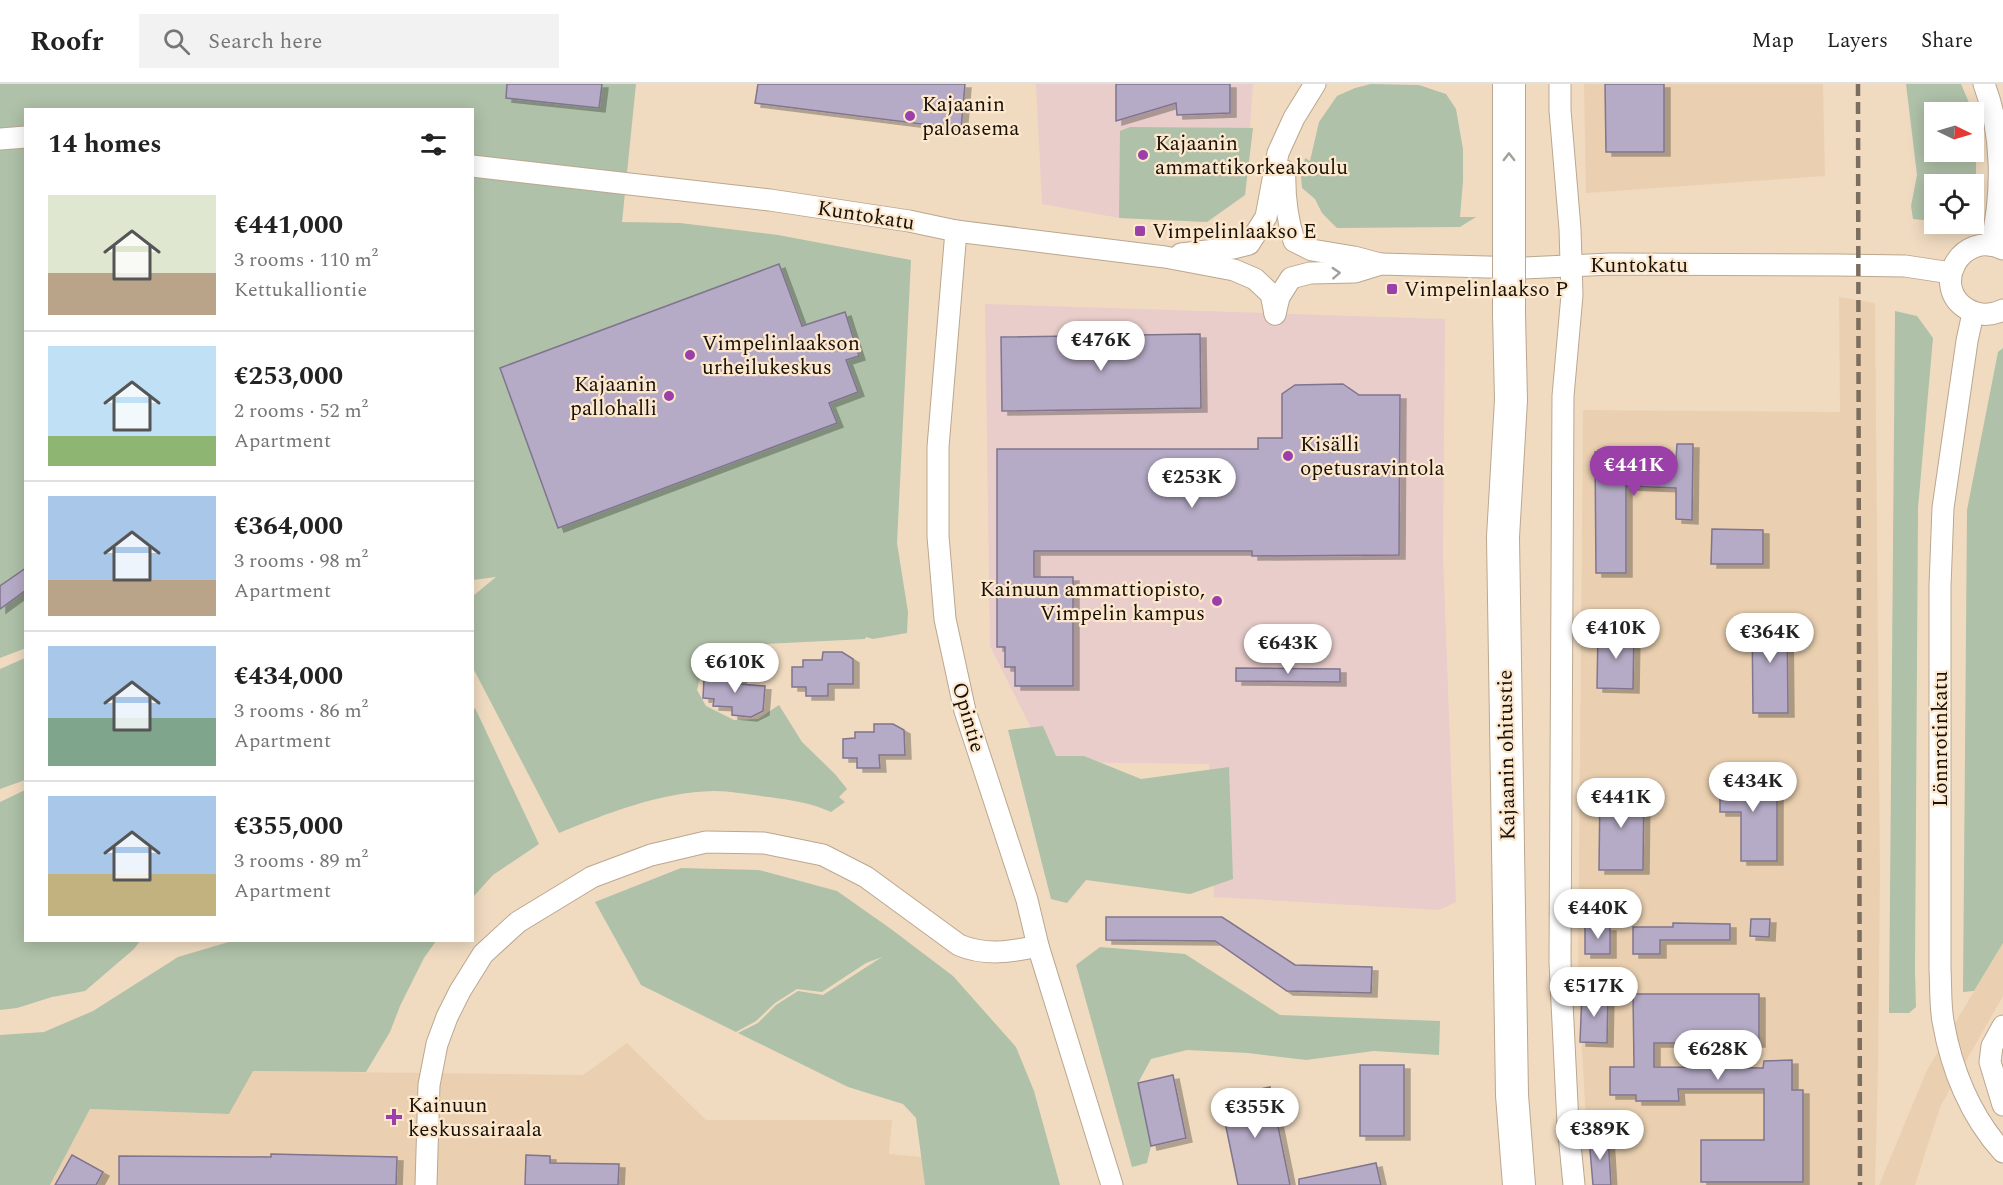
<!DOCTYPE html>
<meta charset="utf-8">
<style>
body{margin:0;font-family:Spectral,serif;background:#f2f2f2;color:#222;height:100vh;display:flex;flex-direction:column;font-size:22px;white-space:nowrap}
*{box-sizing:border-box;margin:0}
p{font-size:20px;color:#767676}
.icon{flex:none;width:33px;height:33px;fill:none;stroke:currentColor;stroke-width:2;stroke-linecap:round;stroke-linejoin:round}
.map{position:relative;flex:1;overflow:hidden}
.side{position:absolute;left:24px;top:24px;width:450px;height:834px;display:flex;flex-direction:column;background:#fff;border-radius:0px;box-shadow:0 3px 15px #0003}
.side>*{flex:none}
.needle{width:39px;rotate:95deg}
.tools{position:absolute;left:1924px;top:18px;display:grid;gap:12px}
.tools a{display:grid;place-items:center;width:60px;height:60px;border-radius:0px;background:#fff;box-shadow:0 3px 15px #0003;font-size:30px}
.price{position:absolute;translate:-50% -51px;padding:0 14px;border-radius:21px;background:#fff;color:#222;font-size:20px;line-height:39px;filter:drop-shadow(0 2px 3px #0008)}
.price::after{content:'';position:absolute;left:50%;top:36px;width:18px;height:14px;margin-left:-9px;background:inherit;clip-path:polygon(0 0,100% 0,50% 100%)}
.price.current{background:#9b3fa9;color:#fff}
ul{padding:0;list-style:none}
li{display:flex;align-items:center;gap:18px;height:150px;padding:0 24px}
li+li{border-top:2px solid #e0e0e0}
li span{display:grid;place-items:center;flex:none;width:168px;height:120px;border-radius:0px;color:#555}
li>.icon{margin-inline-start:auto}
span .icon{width:72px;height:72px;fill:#fffc;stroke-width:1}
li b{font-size:26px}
h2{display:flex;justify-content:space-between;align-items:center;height:72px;padding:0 24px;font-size:26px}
header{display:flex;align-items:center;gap:36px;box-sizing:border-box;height:84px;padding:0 30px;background:#fff;border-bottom:2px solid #e0e0e0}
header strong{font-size:28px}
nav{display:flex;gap:33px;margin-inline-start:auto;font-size:21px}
.search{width:420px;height:54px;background:#f2f2f2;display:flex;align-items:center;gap:15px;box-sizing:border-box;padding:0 21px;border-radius:0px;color:#767676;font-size:22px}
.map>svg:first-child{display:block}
.built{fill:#ead0b0}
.education{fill:#e8cdca}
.green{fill:#afc1a8}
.building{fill:#b6abc6;stroke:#80758f;stroke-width:1.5;filter:url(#shadow)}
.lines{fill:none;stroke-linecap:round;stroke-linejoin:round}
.minor-casing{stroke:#bba78f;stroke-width:23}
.highway-casing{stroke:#bba78f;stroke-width:34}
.minor{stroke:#fff;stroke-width:21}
.highway{stroke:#fff;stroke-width:32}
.rail{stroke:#7c6e5e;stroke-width:4.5;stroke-dasharray:12 6;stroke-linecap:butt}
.highway-bridge-casing{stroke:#bba78f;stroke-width:34;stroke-linecap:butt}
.highway-bridge{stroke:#fff;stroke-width:32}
.oneway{stroke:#a3a09c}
.poi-dot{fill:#9b3fa9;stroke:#fde8ce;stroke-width:2}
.labels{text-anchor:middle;stroke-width:4.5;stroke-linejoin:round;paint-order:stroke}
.poi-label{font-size:21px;fill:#181108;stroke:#fde8ce;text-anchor:start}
.street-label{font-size:21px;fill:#181108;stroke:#fde8ce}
</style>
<header>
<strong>Roofr</strong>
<div class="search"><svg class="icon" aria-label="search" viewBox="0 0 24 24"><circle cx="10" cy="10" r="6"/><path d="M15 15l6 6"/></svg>Search here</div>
<nav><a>Map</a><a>Layers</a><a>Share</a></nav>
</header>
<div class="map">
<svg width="2003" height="1101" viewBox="0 0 2003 1101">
<defs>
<filter id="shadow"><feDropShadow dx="6" dy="4" stdDeviation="0" flood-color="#0004"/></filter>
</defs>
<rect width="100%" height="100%" fill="#f0dbc1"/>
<g class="built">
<path d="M 1584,0 L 1823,0 L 1825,92 L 1586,109 Z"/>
<path d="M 1839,213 L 1875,219 L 1880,791 L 1878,985 L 1875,1101 L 1595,1101 L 1586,1036 L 1578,896 L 1583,326 L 1840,328 Z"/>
<path d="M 2003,859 L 2003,912 L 1940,1023 L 1915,1101 L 1879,1101 L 1927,986 Z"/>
<path d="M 627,959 L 706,1036 L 892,1036 L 889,1070 L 944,1075 L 945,1101 L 50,1101 L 90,1025 L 229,1030 L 252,987 L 583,991 Z"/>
</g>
<g class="education">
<path d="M 1036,0 L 1253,0 L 1245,111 L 1207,138 L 1119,134 L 1042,120 Z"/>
<path d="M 985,220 L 1445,235 L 1443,472 L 1456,818 L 1439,826 L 1214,813 L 1209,680 L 1048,678 L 990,562 Z"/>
</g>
<g class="green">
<path d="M 0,0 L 636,0 L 622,138 L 680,139 L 778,151 L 911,176 L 897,459 L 908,528 L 907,549 L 873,555 L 866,553 L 865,555 L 765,560 L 711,575 L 701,590 L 697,606 L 706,622 L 734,636 L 758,635 L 779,621 L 802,658 L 835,690 L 847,705 L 839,713 L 845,718 L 831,728 C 812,719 790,716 769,713 C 751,711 732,707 714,707 C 660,708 608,729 559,749 L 473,584 L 473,512 L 496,493 L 473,496 L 472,26 L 26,26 L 26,564 L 0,574 Z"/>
<path d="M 1371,0 L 1419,1 L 1446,10 L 1456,25 L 1463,65 L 1463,97 L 1460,133 L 1476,133 L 1460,143 L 1337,144 L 1322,129 L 1315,115 L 1302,104 L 1301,93 L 1305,74 L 1310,77 L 1319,38 L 1337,12 L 1355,4 Z"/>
<path d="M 1906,0 L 1961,0 L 1973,28 L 1935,28 L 1935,68 L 1974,68 L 1974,31 L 1976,36 L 1976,111 L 1974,113 L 1974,100 L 1935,100 L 1935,136 L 1933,137 L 1913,135 L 1911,122 L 1917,91 Z"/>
<path d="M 1130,43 L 1253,44 L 1245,111 L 1207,138 L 1119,134 L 1120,47 Z"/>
<path d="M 1895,227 L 1917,232 L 1933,254 L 1918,424 L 1915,887 L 1916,923 L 1909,929 L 1889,929 Z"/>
<path d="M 2003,264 L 2003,859 L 1974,907 L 1963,908 L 1967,426 L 1998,268 Z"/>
<path d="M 25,574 L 25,696 L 0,705 L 0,585 Z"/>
<path d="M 475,624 L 539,760 L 493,791 L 473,813 L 472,628 Z"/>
<path d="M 1043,642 L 1056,672 L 1084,672 L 1141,695 L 1229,683 L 1233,795 L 1190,810 L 1086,796 L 1067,819 L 1051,815 L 1008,646 Z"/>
<path d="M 25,706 L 26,856 L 140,857 L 134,865 L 85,907 L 52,913 L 17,924 L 0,926 L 0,718 Z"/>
<path d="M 681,784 L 759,786 L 837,807 L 891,845 L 953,892 L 1016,963 L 1034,1007 L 1060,1101 L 925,1101 L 916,1034 L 903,1020 L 848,1003 L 738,949 L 758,939 L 776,921 L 798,907 L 823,911 L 882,873 L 866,879 L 822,908 L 797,905 L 775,919 L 756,937 L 736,948 L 641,901 L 595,818 Z"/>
<path d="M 232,857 L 436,857 L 424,874 L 400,922 L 390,948 L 366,988 L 253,987 L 229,1030 L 90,1025 L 50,1101 L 0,1101 L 0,951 L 44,948 L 93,927 L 178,873 Z"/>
<path d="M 1100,863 L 1185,870 L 1280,931 L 1440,937 L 1439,971 L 1374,967 L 1306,976 L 1248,969 L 1187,966 L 1151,975 L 1138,999 L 1151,1062 L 1147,1079 L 1132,1083 L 1076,881 Z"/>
</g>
<g class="building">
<path d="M 507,0 L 602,0 L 599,24 L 506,14 Z"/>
<path d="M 758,0 L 965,0 L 961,45 L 755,19 Z"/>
<path d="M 1116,0 L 1230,0 L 1230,29 L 1177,31 L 1176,19 L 1116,37 Z"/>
<path d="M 1605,0 L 1664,0 L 1664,68 L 1606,68 Z"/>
<path d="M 779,180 L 802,242 L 845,228 L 859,272 L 846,276 L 858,308 L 829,319 L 837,339 L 558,444 L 500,284 Z"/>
<path d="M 1200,250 L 1201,324 L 1002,327 L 1001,253 Z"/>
<path d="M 1343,300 L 1359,311 L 1400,311 L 1399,471 L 1252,472 L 1252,467 L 1034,467 L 1034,493 L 1073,493 L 1073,602 L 1015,602 L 1015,583 L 1005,583 L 1005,563 L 997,563 L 997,365 L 1258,365 L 1258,354 L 1282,354 L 1282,310 L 1295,301 Z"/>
<path d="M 1677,360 L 1693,360 L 1692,436 L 1676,435 L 1676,404 L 1626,402 L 1626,489 L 1596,489 L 1595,368 L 1625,367 L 1626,372 L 1676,375 Z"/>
<path d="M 1712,445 L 1763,446 L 1763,480 L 1711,480 Z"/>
<path d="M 26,484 L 26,506 L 0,525 L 0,502 Z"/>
<path d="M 1752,531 L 1787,531 L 1788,629 L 1753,629 Z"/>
<path d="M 1598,547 L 1634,547 L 1633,605 L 1597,604 Z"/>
<path d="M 823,568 L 842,568 L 853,575 L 853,600 L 828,600 L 828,612 L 806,612 L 806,603 L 792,603 L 792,583 L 803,583 L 803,576 L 822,576 Z"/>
<path d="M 1236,584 L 1340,585 L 1340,598 L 1236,597 Z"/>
<path d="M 719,586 L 741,588 L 740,600 L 765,602 L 763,627 L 751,633 L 732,631 L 732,623 L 713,622 L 714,615 L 703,614 L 704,594 L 718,595 Z"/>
<path d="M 874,640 L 893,640 L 904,646 L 905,671 L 879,671 L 880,684 L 857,684 L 857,674 L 843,674 L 843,655 L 855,654 L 855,648 L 874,648 Z"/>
<path d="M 1720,690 L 1777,690 L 1777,777 L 1741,777 L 1741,728 L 1720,728 Z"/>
<path d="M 1600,703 L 1644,703 L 1643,786 L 1599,786 Z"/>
<path d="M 1106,833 L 1222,833 L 1295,881 L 1372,883 L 1371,909 L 1287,907 L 1215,857 L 1106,856 Z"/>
<path d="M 1751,835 L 1770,835 L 1769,853 L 1750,852 Z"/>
<path d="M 1673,839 L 1730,840 L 1730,856 L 1660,856 L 1660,870 L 1633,870 L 1633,843 L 1673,843 Z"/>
<rect x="1585" y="843" width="25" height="27"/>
<path d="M 1582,909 L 1608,910 L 1607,959 L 1580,958 Z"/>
<path d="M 1633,910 L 1759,910 L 1759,959 L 1654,959 L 1654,983 L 1763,984 L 1764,977 L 1792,976 L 1792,1006 L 1803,1006 L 1803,1098 L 1701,1098 L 1701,1056 L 1764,1056 L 1764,1005 L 1678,1005 L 1679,1017 L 1636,1017 L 1636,1011 L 1610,1011 L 1610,983 L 1634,983 Z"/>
<rect x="1360" y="981" width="44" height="71"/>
<path d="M 1173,991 L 1186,1054 L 1151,1062 L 1138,999 Z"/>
<path d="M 1270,1003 L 1290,1101 L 1238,1101 L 1220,1014 Z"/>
<path d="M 1608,1053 L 1611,1101 L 1593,1101 L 1589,1054 Z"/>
<path d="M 271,1070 L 397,1073 L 396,1101 L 119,1101 L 119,1072 L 271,1073 Z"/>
<path d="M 72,1071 L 103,1088 L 96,1101 L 55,1101 Z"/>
<path d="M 526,1071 L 550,1072 L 550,1079 L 619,1080 L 618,1101 L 525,1101 Z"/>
<path d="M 1376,1079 L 1381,1101 L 1299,1101 L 1299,1095 Z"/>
</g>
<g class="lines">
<g class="minor-casing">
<g id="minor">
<path d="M 1560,0 L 1560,26 L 1570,145 L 1572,211 L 1563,312 L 1560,878 L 1568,1040 L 1574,1101"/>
<path d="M 1984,0 C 2003,50 2003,108 1991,161"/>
<path d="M 0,55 L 26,53"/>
<path d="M 472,82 L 770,116 L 909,137 L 956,147 L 1165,173 L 1234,186 L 1255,195 L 1271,210 L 1275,230"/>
<path d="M 1285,87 C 1284,112 1287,134 1294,157 L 1312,166 L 1354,173 L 1380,180"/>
<path d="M 956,147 L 938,363 L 938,452 L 945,535 L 965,627 L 1027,816 L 1038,862 L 1112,1101"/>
<path d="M 2003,165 C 1961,145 1930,203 1967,225 C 1979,232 1991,232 2003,226"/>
<path d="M 1181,170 L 1233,164 L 1249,160 L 1266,133 L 1278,69 L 1294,34 L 1315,0"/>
<path d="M 1973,229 L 1967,257 L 1943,424 L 1940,502 L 1940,885 C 1941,902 1940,920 1943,937 C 1951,984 1970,1032 2003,1068"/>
<path d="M 1275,230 L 1279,213 L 1291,194 L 1310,189 L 1355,188 L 1381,180 L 1522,184 L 1611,180 L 1838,181 L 1905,182 L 1951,189"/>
<path d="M 2003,942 L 1992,962 L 1990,978 L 2003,1021"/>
<path d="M 426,1101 L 429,1001 L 437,960 L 447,933 L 460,907 L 483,870 L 518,838 L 592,793 L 651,771 L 706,758 L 764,759 L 823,771 L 866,793 L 959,861 C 985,872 1011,868 1038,862"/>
</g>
</g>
<g class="highway-casing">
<g id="highway">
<path d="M 1509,0 L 1509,132"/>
<path d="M 1509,230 L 1511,316 L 1503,453 L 1512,1011 L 1519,1101"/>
</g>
</g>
<use href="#minor" class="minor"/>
<use href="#highway" class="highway"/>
<path class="rail" d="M 1858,0 L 1860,1101"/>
<g class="highway-bridge-casing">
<path id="highway-bridge" d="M 1509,132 L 1509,230"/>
</g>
<use href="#highway-bridge" class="highway-bridge"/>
</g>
<defs><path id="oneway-chevron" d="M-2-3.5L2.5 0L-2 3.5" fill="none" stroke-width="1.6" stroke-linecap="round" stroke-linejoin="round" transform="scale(1.5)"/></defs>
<g class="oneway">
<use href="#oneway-chevron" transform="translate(1509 73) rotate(-90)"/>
<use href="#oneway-chevron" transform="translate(1336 189) rotate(-3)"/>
</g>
<g class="poi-dot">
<circle cx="910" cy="32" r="6"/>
<circle cx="1143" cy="71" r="6"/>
<rect x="1134" y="141" width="12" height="12" rx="3"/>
<rect x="1386" y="199" width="12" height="12" rx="3"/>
<circle cx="690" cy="271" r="6"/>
<circle cx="669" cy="312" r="6"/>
<circle cx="1288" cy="372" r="6"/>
<circle cx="1217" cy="517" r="6"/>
<path d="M391 1024h6v6h6v6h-6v6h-6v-6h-6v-6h6z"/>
</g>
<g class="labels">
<g class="poi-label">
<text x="922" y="27">Kajaanin<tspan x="922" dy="24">paloasema</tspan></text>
<text x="1155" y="66">Kajaanin<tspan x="1155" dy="24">ammattikorkeakoulu</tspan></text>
<text x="1152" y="154">Vimpelinlaakso E</text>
<text x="1404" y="212">Vimpelinlaakso P</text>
<text x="702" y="266">Vimpelinlaakson<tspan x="702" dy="24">urheilukeskus</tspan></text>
<text x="657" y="307" text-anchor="end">Kajaanin<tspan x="657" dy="24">pallohalli</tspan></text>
<text x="1300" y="367">Kisälli<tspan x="1300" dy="24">opetusravintola</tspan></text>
<text x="1205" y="512" text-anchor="end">Kainuun ammattiopisto,<tspan x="1205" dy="24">Vimpelin kampus</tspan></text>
<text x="408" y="1028">Kainuun<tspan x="408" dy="24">keskussairaala</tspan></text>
</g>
<g class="street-label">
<text transform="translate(866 131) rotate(9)" y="7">Kuntokatu</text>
<text x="1639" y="188">Kuntokatu</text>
<text transform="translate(969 633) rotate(74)" y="7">Opintie</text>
<text transform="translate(1940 655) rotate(-90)" y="7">Lönnrotinkatu</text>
<text transform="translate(1506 671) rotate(-91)" y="7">Kajaanin ohitustie</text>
</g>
</g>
</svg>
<div class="tools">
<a><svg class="needle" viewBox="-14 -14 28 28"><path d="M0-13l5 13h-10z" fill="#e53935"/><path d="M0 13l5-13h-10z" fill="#767676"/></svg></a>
<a><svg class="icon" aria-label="locate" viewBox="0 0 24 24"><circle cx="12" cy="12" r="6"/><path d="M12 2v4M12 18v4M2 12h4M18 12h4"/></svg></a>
</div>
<b class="price" style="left:1101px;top:288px">€476K</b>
<b class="price current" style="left:1634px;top:413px">€441K</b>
<b class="price" style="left:1192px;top:425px">€253K</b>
<b class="price" style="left:1616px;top:576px">€410K</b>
<b class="price" style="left:1770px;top:580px">€364K</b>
<b class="price" style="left:1288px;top:591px">€643K</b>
<b class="price" style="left:735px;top:610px">€610K</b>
<b class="price" style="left:1753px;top:729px">€434K</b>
<b class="price" style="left:1621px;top:745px">€441K</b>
<b class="price" style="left:1598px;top:856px">€440K</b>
<b class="price" style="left:1594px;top:934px">€517K</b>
<b class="price" style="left:1718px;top:997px">€628K</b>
<b class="price" style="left:1255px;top:1055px">€355K</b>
<b class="price" style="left:1600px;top:1077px">€389K</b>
<section class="side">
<h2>14 homes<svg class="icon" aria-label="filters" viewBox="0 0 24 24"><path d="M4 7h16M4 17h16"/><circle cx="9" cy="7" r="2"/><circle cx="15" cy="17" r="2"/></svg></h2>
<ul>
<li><span style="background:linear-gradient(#dfe7d0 65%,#b9a48a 0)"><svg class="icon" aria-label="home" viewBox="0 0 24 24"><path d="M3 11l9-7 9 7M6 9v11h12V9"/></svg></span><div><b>€441,000</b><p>3 rooms · 110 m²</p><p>Kettukalliontie</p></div></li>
<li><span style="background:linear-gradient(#bfe0f5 75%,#8fb573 0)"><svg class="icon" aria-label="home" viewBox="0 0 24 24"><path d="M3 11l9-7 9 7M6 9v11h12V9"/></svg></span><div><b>€253,000</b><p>2 rooms · 52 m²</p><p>Apartment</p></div></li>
<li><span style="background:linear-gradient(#a9c7e8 70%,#b9a48a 0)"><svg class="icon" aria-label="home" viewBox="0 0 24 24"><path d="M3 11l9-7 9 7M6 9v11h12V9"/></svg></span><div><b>€364,000</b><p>3 rooms · 98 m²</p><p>Apartment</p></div></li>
<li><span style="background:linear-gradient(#a9c7e8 60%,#7fa58c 0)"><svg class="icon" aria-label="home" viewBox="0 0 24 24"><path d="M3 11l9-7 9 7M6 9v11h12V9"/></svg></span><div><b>€434,000</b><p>3 rooms · 86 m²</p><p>Apartment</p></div></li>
<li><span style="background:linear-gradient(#a9c7e8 65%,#c2b280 0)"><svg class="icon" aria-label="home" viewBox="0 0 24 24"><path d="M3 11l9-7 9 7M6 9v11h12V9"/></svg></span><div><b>€355,000</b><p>3 rooms · 89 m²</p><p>Apartment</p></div></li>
</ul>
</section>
</div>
